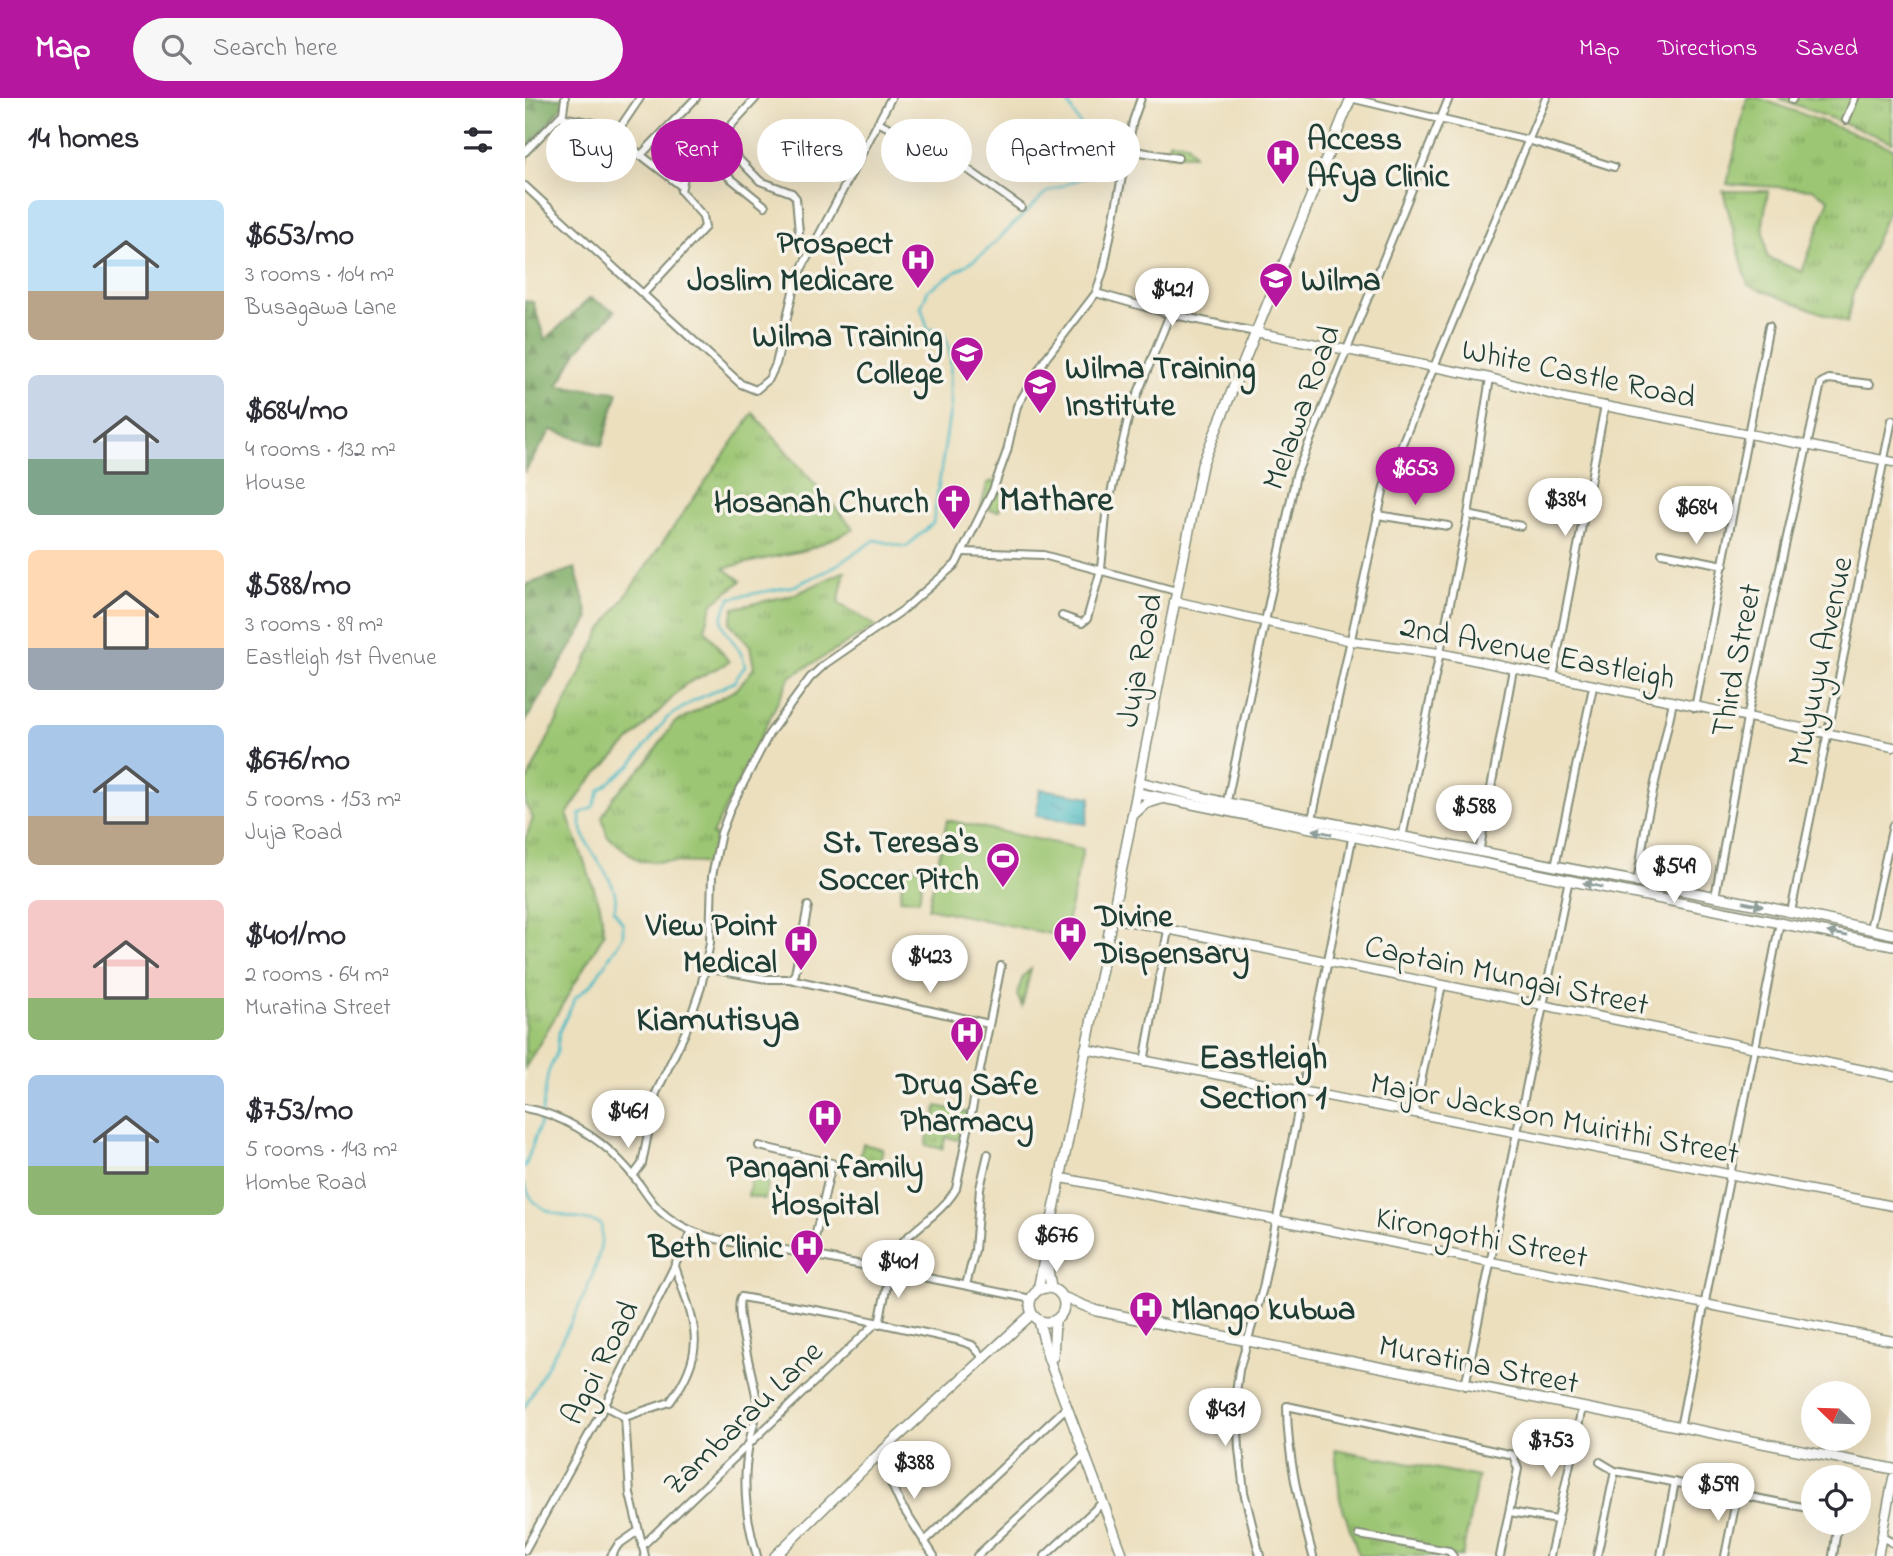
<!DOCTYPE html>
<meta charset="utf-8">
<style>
body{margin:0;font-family:"Indie Flower",sans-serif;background:#f7f7f7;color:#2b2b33;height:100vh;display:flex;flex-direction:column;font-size:26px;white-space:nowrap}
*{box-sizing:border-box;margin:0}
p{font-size:23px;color:#7c7c81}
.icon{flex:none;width:38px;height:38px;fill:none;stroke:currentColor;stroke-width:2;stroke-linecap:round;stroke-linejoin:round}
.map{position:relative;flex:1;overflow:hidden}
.side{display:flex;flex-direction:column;background:#fff;width:525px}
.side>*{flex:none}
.hud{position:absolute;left:21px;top:21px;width:665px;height:63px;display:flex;gap:14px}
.needle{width:46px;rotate:293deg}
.controls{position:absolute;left:1276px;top:1283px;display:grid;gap:14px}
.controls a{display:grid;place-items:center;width:70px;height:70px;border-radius:50%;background:#fff;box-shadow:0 7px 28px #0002;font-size:35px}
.price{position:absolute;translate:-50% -60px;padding:0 16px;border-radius:24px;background:#fff;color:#222;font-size:23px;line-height:46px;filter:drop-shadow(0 2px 4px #0008)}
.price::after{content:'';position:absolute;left:50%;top:42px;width:21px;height:16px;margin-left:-10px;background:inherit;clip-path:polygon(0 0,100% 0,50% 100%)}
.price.active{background:#b5179e;color:#fff}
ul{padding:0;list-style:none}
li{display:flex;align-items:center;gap:21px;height:175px;padding:0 28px}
li span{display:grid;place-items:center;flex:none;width:196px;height:140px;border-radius:10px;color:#555}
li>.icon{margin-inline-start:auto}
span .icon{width:84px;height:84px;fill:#fffc;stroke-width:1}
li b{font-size:30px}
h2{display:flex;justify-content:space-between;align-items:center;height:84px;padding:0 28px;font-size:30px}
.pill{padding:0 24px;border-radius:32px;background:#fff;box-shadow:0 7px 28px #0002;font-size:24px;line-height:63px}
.pill.active{background:#b5179e;color:#fff}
header{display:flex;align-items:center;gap:42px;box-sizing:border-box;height:98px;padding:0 35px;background:#b5179e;color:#fff}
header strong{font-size:33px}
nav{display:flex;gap:38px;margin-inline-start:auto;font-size:24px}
.search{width:490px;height:63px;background:#f7f7f7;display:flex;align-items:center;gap:18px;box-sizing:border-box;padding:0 24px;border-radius:38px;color:#7c7c81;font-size:26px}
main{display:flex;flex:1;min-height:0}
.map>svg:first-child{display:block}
.grass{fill:url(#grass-tufts);stroke:#5e8254;stroke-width:2}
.forest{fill:url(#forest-firs);stroke:#4e744c;stroke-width:2}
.pitch{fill:#9cc673;stroke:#5e8254;stroke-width:2}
.water{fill:url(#water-ripples);stroke:#367c7c;stroke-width:2}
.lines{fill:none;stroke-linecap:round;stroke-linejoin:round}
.stream{stroke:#4dbbc5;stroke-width:2.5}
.minor-casing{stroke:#868e79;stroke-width:10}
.tertiary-casing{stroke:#868e79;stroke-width:11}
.secondary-casing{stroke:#868e79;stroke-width:12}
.minor{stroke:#fff;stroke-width:6}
.tertiary{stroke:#fff;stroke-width:8}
.secondary{stroke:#fff;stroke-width:9}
.oneway{fill:#8f9e9a}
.labels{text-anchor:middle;stroke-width:7;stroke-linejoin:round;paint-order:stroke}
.poi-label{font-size:32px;font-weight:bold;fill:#1f3d34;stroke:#f7f3e8;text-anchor:end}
.street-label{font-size:32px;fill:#1f3d34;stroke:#f7f3e8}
.quarter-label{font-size:35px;font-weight:bold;fill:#1f3d34;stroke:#f7f3e8}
</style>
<header>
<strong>Map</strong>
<div class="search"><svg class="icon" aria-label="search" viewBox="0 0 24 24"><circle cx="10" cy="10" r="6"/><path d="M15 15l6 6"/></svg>Search here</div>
<nav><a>Map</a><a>Directions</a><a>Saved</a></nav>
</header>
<main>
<section class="side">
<h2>14 homes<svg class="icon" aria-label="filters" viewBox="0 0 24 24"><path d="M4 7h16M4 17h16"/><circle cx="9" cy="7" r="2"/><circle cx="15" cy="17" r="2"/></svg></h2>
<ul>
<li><span style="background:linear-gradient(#bfe0f5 65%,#b9a48a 0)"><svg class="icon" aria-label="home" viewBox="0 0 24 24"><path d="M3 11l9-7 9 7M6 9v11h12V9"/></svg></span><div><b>$653/mo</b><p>3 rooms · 104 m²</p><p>Busagawa Lane</p></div></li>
<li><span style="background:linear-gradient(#c9d6e8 60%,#7fa58c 0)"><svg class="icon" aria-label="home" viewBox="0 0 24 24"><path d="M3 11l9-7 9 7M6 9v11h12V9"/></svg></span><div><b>$684/mo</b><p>4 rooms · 132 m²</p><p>House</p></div></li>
<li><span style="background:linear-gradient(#ffd9b3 70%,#9aa5b1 0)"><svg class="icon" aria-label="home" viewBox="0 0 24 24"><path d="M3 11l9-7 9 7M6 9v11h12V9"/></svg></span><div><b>$588/mo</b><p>3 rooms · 89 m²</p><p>Eastleigh 1st Avenue</p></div></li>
<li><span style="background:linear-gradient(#a9c7e8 65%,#b9a48a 0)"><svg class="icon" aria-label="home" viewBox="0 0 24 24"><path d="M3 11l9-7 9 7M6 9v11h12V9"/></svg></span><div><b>$676/mo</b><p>5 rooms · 153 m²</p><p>Juja Road</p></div></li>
<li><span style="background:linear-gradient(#f6c9c9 70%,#8fb573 0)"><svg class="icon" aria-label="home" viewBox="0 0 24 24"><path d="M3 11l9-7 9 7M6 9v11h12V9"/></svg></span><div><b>$401/mo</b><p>2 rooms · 64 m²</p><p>Muratina Street</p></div></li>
<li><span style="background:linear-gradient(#a9c7e8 65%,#8fb573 0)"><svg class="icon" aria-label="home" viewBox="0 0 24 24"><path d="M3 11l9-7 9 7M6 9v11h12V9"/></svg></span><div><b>$753/mo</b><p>5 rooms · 143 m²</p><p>Hombe Road</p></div></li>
</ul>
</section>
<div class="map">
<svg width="1368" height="1458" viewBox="0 0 1368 1458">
<defs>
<pattern id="grass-tufts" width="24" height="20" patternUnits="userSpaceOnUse" patternTransform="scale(1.75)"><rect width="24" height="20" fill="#9cc673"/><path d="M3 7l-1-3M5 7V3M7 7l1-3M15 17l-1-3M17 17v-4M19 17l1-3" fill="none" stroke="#7fa25f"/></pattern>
<pattern id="forest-firs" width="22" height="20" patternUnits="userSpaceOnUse" patternTransform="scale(1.75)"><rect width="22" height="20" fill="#7dab65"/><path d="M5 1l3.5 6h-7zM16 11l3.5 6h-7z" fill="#668c54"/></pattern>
<pattern id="water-ripples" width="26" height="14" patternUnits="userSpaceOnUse" patternTransform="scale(1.75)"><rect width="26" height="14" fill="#4dbbc5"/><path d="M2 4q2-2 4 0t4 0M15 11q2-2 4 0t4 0" fill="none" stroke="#3f99a1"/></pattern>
</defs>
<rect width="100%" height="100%" fill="#f7f3e8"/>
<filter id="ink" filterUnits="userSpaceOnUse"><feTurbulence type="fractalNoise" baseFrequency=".0143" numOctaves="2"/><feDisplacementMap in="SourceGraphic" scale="14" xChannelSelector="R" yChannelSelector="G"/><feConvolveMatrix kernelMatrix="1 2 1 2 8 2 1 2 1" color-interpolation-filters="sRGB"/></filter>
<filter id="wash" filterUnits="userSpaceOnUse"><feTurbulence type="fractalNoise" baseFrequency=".00686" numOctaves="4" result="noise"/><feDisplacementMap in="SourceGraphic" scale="28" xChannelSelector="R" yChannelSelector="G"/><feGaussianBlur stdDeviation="1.57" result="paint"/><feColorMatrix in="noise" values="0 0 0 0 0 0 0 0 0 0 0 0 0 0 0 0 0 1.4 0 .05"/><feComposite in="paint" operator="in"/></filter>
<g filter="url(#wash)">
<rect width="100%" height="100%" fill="#ecdfbe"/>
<g class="grass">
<path d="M 1222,0 L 1234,0 L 1368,50 L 1368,102 L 1328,195 L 1322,225 L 1223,187 L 1198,93 L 1243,93 L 1238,126 L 1242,159 L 1277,174 L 1304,101 L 1287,91 L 1202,86 Z"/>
<path d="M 1253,0 L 1368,0 L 1368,44 Z"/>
<path d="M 645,43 L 662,45 L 669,57 L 642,57 Z"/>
<path d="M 228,315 L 329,431 L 285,451 L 199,470 L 216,483 L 188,505 L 180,531 L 204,564 L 161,586 L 62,686 L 42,716 L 75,807 L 79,836 L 0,970 L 0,742 L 8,720 L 0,706 L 0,687 L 76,533 Z"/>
<path d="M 470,383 L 478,395 L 474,413 L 456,410 L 462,385 Z"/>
<path d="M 320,473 L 313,505 L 351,528 L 265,579 L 187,737 L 191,738 L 184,769 L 175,765 L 114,763 L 82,738 L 77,719 L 89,698 L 121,665 L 149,625 L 212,591 L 229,570 L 225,548 L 205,525 L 209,510 L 271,496 Z"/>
<path d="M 506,871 L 497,908 L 492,897 L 498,878 Z"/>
<path d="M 412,1008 L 444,1015 L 438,1043 L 421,1039 L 417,1051 L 401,1047 L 407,1019 L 410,1019 Z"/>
<path d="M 338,1046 L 358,1051 L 352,1076 L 331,1072 Z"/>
<path d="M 227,1075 L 245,1078 L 240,1101 L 223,1098 Z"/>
<path d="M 810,1351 L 953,1379 L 937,1458 L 834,1458 L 815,1401 Z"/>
</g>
<g class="forest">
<path d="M 0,0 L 44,0 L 11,41 L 0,67 Z"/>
<path d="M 65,200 L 90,213 L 53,252 L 33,288 L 93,294 L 77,348 L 26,332 L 0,373 L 0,203 L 8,204 L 20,242 Z"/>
<path d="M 50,470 L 64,520 L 0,624 L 0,487 Z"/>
</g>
<g class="pitch">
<path d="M 422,722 L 558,751 L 539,839 L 403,810 Z"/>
<path d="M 379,768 L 399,770 L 394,802 L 375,801 Z"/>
</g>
<path class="water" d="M 515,691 L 566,699 L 561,726 L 511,718 Z"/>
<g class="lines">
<g class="stream">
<path d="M 0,1069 L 15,1026 L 23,975 L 32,954 L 34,934 L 51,899 L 67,886 L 98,838 L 98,826 L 89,812 C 100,781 54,755 55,716 L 68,709 L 75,692 L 106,667 L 142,620 L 168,603 L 209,584 L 220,568 C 215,537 182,535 206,500 L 269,488 L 304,472 L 350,442 L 381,449 L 408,425 L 426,306 C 422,278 432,257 416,232 L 403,231 L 396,209 L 403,192 L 458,156 L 522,94 L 560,79 L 560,35 L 540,0"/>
<path d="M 0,1087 C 9,1120 48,1117 76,1126 C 84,1174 21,1265 0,1309"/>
</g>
</g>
</g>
<g filter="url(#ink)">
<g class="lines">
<g class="minor-casing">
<g id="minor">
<path d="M 115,0 L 90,37 L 156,88"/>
<path d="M 825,0 L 1003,42 L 1089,69"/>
<path d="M 1267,2 L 1268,0"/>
<path d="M 36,19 L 69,25 L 90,34"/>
<path d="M 1321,22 L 1330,0"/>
<path d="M 353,24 L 445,73 L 496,109"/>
<path d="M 194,41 L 235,83 L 267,95 L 271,100 L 274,135"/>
<path d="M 603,52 L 653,60"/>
<path d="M 0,54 L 38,15 L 40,0"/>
<path d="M 115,58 L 171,0"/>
<path d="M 178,58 L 240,108"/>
<path d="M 0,88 L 216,286 L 231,292 L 244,281 L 251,266 L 271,181 L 366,0"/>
<path d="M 119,195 L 180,129 L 178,118 L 156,93 L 159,79 L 231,0"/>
<path d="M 571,195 L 645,216 L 730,234"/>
<path d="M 852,417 L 923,428"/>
<path d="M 943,417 L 996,428"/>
<path d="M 438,454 L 518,457 L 651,493"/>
<path d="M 1137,455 L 1199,467"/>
<path d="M 537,518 L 557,525 L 562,521 L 576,471 L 581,417 L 604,317 L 645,216"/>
<path d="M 1028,579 L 1080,307"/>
<path d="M 1170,610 L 1244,228"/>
<path d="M 701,708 L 771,377 L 924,0"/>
<path d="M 787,721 L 859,389 L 1021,0"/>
<path d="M 877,740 L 943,417 L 965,280"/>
<path d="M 954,755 L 988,571"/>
<path d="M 1030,768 L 1068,589"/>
<path d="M 1112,786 L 1121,725 L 1148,604"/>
<path d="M 1190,799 L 1222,620 L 1296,285 L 1304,281 L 1345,286"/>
<path d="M 1266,814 L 1367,322"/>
<path d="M 1345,831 L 1368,727"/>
<path d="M 181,870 L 242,881 L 265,881 L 464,926"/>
<path d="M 265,881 L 270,876 L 283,808"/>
<path d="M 619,964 L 643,832"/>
<path d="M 0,1010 C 35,1016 72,1038 96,1064 C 126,1094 122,1113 167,1133 C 197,1146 234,1147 266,1153 C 346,1169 426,1184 506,1201"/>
<path d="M 889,1015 L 917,887"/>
<path d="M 234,1048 L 307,1065 L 286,1157"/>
<path d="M 108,1078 L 117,1066 L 131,995 L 160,935 L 176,889 L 185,845 L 187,778 L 196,735 L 206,709 L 244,636 L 285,580 L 300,566 L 378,512 L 431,466 L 468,392 L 482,353 L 492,308 L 521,260 L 571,195 L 579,170 L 608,23 L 616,0"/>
<path d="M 360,1170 C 374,1135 412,1123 431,1091 L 476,868"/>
<path d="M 441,1187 L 450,1152 L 455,1090 L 463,1056"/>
<path d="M 354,1226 L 365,1172"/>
<path d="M 940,1288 L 1044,781"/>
<path d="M 80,1308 L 100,1319 L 105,1396 L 120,1458"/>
<path d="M 100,1319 L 145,1304 C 185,1250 169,1225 150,1168"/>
<path d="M 1155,1330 L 1255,824"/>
<path d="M 353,1357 L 376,1407 L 409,1458"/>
<path d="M 1075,1364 L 1090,1373 L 1288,1411"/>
<path d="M 985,1414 L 1032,1422"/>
<path d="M 834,1437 L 924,1453 L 928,1458"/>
<path d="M 1357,1439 L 1368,1445"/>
<path d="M 399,1444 L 542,1309"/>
<path d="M 117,1448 L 350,1226"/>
<path d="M 0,1452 L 78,1311 L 167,1133"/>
<path d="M 86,1458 L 93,1447 L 113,1433"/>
<path d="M 232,1458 C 221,1422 217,1383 224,1346 C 226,1332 233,1318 232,1304 C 230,1284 208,1212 216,1199 L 313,1216 L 432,1242 L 447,1247 L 458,1259"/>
<path d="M 452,1458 L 561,1356"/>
<path d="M 520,1458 L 578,1404"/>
<path d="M 735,1458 L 719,1394 L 714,1351 L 711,1295 L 714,1272 L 738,1190 L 828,736"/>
<path d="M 788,1458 C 775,1409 762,1359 762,1308 L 988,1357 L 993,1371 L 975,1458"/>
<path d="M 1025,1458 L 1057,1310"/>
<path d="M 1072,1458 L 1090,1373"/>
<path d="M 1136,1458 L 1150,1384"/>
<path d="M 1200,1458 L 1212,1398"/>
<path d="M 1308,1458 L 1313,1424"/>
</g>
</g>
<g class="tertiary-casing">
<g id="tertiary">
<path d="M 730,234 L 965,280 L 1039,300 L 1368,364"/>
<path d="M 649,503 L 827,543 L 914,555 L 1368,649"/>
<path d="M 587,820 L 1368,978"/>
<path d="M 560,951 L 1368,1108"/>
<path d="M 537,1080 C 814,1136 1091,1186 1368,1243"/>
<path d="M 1353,1458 L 1368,1380"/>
</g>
</g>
<g class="secondary-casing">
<g id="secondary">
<path d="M 615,684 L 702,705 L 1223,805 L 1368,836"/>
<path d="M 613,695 L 1368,848"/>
<path d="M 607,718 L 620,706 L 636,701"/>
<path d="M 522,1164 L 526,1190"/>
<circle cx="522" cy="1207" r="17"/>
<path d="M 513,1192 L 677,367 L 826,0"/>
<path d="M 538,1199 L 572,1213 L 1368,1371"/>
<path d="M 514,1223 L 523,1259 L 598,1458"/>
<path d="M 528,1259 L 530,1223"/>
<path d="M 250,1458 L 353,1357 L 507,1216"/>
</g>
</g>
<use href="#minor" class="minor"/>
<use href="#tertiary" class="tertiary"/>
<use href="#secondary" class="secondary"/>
</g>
<defs><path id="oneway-solid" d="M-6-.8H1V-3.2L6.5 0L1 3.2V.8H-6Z" transform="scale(1.75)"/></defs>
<g class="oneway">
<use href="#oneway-solid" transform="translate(797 734) rotate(-168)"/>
<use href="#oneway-solid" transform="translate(1068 787) rotate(-167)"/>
<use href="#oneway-solid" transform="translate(1228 806) rotate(11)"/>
<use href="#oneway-solid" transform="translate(1312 836) rotate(-168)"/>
</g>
</g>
<defs>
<g id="hospital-pin" transform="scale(1.75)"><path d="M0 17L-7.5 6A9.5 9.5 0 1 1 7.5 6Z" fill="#b5179e" stroke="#f7f3e8"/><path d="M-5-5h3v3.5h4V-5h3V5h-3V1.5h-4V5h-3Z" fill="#fff"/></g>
<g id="university-pin" transform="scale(1.75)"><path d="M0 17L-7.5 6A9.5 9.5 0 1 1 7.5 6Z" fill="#b5179e" stroke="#f7f3e8"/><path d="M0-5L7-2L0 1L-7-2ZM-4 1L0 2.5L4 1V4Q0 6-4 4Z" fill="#fff"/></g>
<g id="church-pin" transform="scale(1.75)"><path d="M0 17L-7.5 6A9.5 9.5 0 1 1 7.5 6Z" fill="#b5179e" stroke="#f7f3e8"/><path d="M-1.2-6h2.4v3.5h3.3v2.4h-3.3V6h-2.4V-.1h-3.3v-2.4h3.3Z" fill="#fff"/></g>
<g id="stadium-pin" transform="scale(1.75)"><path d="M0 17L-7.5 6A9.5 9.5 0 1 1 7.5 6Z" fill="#b5179e" stroke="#f7f3e8"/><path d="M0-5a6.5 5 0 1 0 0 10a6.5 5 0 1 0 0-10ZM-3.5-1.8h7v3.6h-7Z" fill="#fff"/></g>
</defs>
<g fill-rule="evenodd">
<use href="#hospital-pin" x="758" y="58"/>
<use href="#hospital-pin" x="393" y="162"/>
<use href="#university-pin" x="751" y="181"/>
<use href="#university-pin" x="442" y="255"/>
<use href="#university-pin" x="515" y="287"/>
<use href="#church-pin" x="429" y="403"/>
<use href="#stadium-pin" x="478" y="761"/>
<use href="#hospital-pin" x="545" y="835"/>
<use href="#hospital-pin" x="276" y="844"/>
<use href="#hospital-pin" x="442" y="935"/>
<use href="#hospital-pin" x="300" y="1018"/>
<use href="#hospital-pin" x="282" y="1148"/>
<use href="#hospital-pin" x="621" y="1210"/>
</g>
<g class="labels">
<g class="poi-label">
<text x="782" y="51" text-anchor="start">Access<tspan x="782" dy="37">Afya Clinic</tspan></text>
<text x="368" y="155">Prospect<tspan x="368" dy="37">Joslim Medicare</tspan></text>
<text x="776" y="192" text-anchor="start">Wilma</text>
<text x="418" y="248">Wilma Training<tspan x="418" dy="37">College</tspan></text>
<text x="540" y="280" text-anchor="start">Wilma Training<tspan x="540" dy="37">Institute</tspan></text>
<text x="404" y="414">Hosanah Church</text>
<text x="454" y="754">St. Teresa's<tspan x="454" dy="37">Soccer Pitch</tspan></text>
<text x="570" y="828" text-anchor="start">Divine<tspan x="570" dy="37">Dispensary</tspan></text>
<text x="252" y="837">View Point<tspan x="252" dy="37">Medical</tspan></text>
<text x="442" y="996" text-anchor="middle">Drug Safe<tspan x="442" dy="37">Pharmacy</tspan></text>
<text x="300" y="1079" text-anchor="middle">Pangani family<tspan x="300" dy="37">Hospital</tspan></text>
<text x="258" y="1159">Beth Clinic</text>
<text x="646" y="1221" text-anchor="start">Mlango kubwa</text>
</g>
<g class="street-label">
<text transform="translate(1054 274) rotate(12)" y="11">White Castle Road</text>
<text transform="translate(775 309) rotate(-70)" y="11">Melawa Road</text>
<text transform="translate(1013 553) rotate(11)" y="11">2nd Avenue Eastleigh</text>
<text transform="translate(613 562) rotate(-79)" y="11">Juja Road</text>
<text transform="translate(1210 562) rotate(-79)" y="11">Third Street</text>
<text transform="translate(1294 563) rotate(-78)" y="11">Muyuyu Avenue</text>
<text transform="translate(982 876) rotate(12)" y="11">Captain Mungai Street</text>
<text transform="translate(1030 1019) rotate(11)" y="11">Major Jackson Muirithi Street</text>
<text transform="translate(957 1138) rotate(11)" y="11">Kirongothi Street</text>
<text transform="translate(74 1264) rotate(-63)" y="11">Agoi Road</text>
<text transform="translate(954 1265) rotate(11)" y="11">Muratina Street</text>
<text transform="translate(217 1319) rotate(-44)" y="11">Zambarau Lane</text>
</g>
<g class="quarter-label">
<text x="531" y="412">Mathare</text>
<text x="193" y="932">Kiamutisya</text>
<text x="738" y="970">Eastleigh<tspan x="738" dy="40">Section 1</tspan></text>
</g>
</g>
</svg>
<div class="controls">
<a><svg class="needle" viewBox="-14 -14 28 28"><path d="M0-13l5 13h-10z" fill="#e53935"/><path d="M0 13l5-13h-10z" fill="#7c7c81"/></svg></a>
<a><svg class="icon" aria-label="locate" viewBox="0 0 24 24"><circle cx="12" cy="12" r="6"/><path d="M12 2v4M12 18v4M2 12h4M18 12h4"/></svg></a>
</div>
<b class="price" style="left:647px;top:230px">$421</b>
<b class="price active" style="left:890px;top:409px">$653</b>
<b class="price" style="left:1040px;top:440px">$384</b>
<b class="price" style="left:1171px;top:448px">$684</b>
<b class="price" style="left:949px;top:747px">$588</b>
<b class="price" style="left:1149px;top:807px">$549</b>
<b class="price" style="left:405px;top:897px">$423</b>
<b class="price" style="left:103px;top:1052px">$461</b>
<b class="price" style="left:531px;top:1176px">$676</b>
<b class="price" style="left:373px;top:1202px">$401</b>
<b class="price" style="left:700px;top:1350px">$431</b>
<b class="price" style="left:1026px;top:1381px">$753</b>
<b class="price" style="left:389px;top:1403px">$388</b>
<b class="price" style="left:1193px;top:1425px">$599</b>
<div class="hud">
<a class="pill">Buy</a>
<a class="pill active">Rent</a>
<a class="pill">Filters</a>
<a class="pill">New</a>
<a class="pill">Apartment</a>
</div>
</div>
</main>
